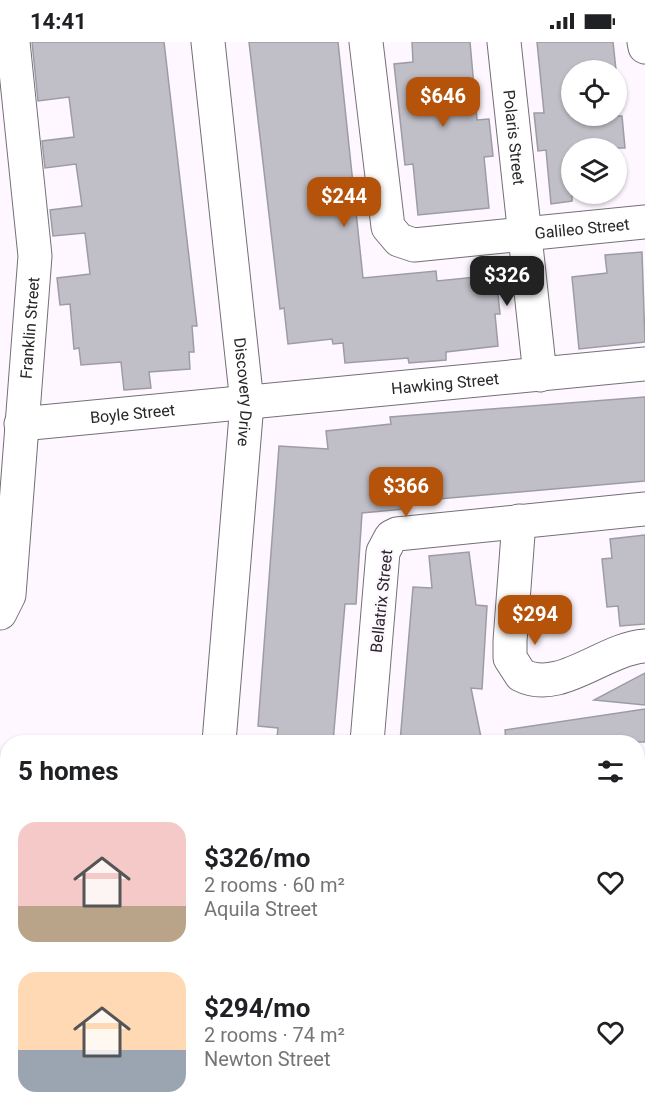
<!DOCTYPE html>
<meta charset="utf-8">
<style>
body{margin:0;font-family:Roboto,sans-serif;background:#f6f6f6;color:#202124;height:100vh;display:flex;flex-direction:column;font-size:22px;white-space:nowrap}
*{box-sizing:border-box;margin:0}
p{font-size:20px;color:#757577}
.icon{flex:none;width:33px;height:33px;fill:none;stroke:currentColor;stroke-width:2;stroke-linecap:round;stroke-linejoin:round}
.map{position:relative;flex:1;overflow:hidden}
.details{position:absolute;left:0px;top:693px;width:645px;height:386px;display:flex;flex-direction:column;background:#fff;border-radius:24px 24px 0 0;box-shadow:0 2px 4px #0004}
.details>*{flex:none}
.buttons{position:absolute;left:561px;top:18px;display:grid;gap:12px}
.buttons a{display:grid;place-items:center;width:66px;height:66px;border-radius:50%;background:#fff;box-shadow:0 2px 4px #0004;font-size:30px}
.price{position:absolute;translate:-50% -51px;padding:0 14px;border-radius:12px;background:#b45309;color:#fff;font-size:20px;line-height:39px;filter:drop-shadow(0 2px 3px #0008)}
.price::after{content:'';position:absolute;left:50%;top:36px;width:18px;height:14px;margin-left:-9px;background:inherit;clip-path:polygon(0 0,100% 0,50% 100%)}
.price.current{background:#222;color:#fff}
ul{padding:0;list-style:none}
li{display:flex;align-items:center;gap:18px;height:150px;padding:0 18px}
li span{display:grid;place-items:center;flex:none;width:168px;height:120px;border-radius:18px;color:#555}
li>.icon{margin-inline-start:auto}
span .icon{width:72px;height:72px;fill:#fffc;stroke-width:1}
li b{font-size:26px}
h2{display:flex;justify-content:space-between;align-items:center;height:72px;padding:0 18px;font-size:26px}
.status{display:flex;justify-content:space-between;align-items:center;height:42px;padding:0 30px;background:#fff;direction:ltr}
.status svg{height:16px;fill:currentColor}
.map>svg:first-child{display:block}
.building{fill:#c0bfc7;stroke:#9d9ca4;stroke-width:1.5}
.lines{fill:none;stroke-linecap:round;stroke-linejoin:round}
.minor-casing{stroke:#746f76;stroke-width:35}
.path{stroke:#b6b1b7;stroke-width:4;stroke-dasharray:1.5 4.5;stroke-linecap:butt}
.minor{stroke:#fff;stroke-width:33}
.labels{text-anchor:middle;stroke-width:4.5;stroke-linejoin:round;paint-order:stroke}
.street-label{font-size:16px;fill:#282629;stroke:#fef7ff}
</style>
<div class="status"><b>14:41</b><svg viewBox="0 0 49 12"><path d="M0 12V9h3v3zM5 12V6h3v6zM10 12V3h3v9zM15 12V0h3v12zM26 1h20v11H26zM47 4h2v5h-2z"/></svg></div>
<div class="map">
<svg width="645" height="1078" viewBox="0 0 645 1078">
<rect width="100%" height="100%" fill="#fef7ff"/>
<g class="building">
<path d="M 32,0 L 164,0 L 197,284 L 192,284 L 194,310 L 189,310 L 190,327 L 149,330 L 151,346 L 124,348 L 121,320 L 81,323 L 79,306 L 74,307 L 70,262 L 60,263 L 57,236 L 90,232 L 85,191 L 53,194 L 50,168 L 82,164 L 76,122 L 45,126 L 42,99 L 74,95 L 69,55 L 38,59 Z"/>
<path d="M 249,0 L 338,0 L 363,236 L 436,229 L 437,239 L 496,233 L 500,272 L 495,272 L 498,304 L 446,310 L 446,318 L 409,321 L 408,316 L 345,321 L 343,301 L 333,302 L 332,297 L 288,302 L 284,266 L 280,267 Z"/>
<path d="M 412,0 L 470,0 L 477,78 L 489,77 L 493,114 L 484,115 L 489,166 L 418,173 L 413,122 L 405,123 L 394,22 L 413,20 Z"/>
<path d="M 537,0 L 613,0 L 616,28 L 572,28 L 572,74 L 622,74 L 625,106 L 572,106 L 572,159 L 551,162 L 546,108 L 538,109 L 534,71 L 544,71 Z"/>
<path d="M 642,210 L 645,300 L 579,307 L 572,235 L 607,231 L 605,213 Z"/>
<path d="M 645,355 L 645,439 L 404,460 L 404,467 L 362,471 L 356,562 L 345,562 L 333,700 L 304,700 L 304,698 L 277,695 L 278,686 L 258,684 L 279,404 L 328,407 L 326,389 L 391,382 L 390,375 Z"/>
<path d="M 645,493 L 645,582 L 620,584 L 618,564 L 607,565 L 602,517 L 612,516 L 610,497 Z"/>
<path d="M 469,510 L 476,563 L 487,564 L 482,647 L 471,646 L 482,700 L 400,700 L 413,545 L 432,546 L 429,514 Z"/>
<path d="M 645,631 L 645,663 L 594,658 Z"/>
<path d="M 645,667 L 645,700 L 506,700 L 505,688 Z"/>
</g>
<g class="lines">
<g class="minor-casing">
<g id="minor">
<path id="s1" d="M 208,0 L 247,361 L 219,700"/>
<path id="s2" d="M 366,0 L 388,185 L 399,198 L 414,203 L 645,180"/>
<path id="s3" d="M 504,0 L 540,333"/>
<path d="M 644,0 L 645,5"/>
<path id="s4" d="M 21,382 L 645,322"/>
<path d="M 519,479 L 510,599 L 510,616 L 521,633 C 560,653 603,607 645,604"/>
<path id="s5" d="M 0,571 L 9,553 L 35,214 L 13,0"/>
<path d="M 367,700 L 383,510 L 391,495 L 397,492 L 645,467"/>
<path d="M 638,753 L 645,749"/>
<path d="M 0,898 L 8,899"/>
<path d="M 638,916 L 645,913"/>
<path d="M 638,964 L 645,962"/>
<path d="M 173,1078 L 173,1071"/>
<path d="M 210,1078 L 211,1071"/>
</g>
</g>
<path class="path" d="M 531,1078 L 532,1071"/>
<use href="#minor" class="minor"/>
</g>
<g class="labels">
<g class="street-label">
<text dy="6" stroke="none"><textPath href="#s3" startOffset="96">Polaris Street</textPath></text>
<text dy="6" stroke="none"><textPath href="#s2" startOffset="388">Galileo Street</textPath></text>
<text dy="6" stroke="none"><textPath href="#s5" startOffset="288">Franklin Street</textPath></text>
<text dy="6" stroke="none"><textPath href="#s4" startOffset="426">Hawking Street</textPath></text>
<text dy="6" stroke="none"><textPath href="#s1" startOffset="352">Discovery Drive</textPath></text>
<text dy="6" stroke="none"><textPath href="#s4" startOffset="112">Boyle Street</textPath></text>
<text transform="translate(381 559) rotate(-84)" y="6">Bellatrix Street</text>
</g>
</g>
</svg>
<div class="buttons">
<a><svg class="icon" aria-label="locate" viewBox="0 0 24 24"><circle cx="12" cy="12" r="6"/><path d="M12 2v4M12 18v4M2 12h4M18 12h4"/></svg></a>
<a><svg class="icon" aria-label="layers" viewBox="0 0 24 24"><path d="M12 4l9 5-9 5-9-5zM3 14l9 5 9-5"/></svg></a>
</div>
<b class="price" style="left:443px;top:86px">$646</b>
<b class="price" style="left:344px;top:186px">$244</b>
<b class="price current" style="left:507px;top:265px">$326</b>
<b class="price" style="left:406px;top:476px">$366</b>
<b class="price" style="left:535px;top:604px">$294</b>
<section class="details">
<h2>5 homes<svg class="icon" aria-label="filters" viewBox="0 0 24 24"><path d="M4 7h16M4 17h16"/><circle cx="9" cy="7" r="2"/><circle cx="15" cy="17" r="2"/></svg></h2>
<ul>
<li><span style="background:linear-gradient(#f6c9c9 70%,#b9a48a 0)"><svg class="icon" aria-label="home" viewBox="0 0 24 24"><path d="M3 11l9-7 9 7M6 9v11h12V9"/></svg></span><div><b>$326/mo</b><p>2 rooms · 60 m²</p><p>Aquila Street</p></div><svg class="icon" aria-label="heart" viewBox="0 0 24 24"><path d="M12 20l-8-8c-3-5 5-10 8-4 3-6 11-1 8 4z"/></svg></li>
<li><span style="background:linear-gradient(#ffd9b3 65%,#9aa5b1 0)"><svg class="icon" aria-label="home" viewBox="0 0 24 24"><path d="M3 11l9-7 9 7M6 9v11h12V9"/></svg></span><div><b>$294/mo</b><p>2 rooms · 74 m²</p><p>Newton Street</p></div><svg class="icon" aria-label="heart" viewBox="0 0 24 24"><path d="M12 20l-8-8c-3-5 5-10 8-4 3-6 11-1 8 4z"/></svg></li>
</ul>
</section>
</div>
